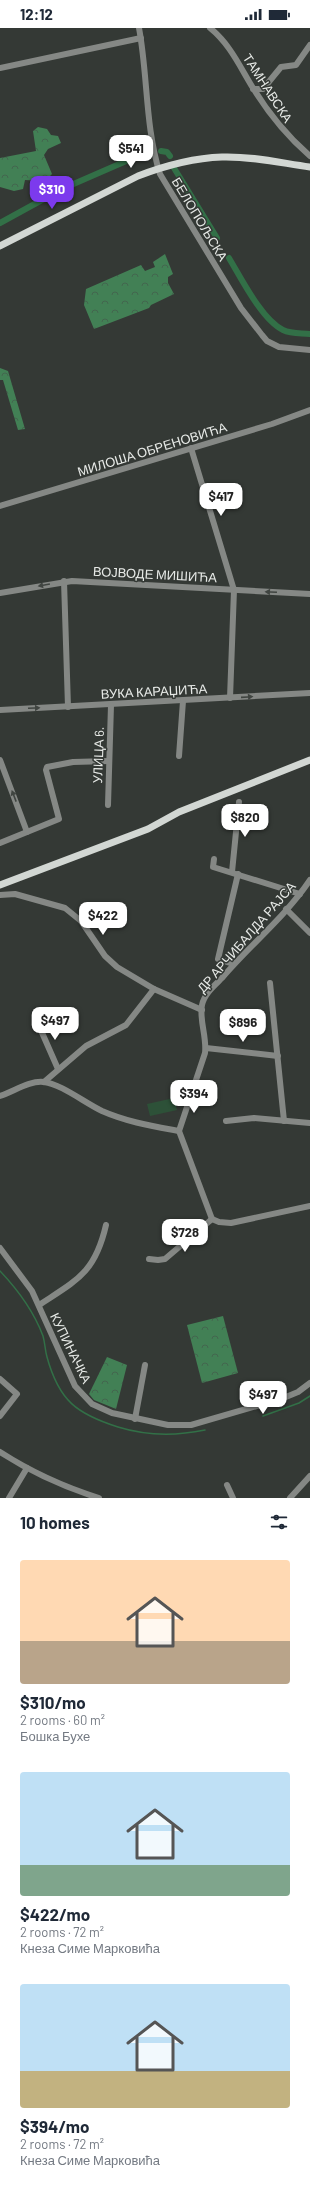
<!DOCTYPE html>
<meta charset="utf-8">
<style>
body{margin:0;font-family:Barlow,sans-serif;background:#f2f2f3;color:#1f2937;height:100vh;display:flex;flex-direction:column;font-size:15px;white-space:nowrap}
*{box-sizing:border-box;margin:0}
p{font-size:13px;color:#747a83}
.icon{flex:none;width:22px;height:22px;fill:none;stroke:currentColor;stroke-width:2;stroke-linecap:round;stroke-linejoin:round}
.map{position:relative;height:1470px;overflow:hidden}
.side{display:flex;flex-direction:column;background:#fff;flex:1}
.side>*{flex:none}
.price{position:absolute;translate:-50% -34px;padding:0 9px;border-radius:8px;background:#fff;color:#222;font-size:13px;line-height:26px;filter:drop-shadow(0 1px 2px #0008)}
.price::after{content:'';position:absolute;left:50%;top:24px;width:12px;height:9px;margin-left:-6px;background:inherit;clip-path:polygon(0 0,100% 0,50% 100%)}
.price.on{background:#7c3aed;color:#fff}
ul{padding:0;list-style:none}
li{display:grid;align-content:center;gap:8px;height:212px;padding:0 20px}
li span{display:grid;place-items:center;height:124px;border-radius:4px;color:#555}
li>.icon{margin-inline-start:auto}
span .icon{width:72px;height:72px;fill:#fffc;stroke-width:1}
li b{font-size:17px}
h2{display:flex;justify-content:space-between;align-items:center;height:48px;padding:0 20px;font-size:17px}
.status{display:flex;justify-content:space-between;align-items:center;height:28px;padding:0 20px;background:#fff;direction:ltr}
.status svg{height:11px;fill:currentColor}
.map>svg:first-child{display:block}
.forest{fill:url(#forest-crowns)}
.pitch{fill:#2d5138}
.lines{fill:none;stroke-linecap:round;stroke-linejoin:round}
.stream{stroke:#327047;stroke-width:1.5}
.canal{stroke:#327047;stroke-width:6}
.minor{stroke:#858885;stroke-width:6}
.major{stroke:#d2d7d3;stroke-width:7}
.oneway{fill:#404541}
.labels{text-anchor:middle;stroke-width:3;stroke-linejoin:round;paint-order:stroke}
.street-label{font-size:13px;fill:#e7eae7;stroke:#343935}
</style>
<div class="status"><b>12:12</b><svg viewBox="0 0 49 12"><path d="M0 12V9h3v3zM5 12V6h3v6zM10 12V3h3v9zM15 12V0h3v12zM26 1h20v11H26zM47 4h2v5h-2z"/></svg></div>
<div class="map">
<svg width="310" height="1470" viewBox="0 0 310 1470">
<defs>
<pattern id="forest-crowns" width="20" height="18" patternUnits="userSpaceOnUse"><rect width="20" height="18" fill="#428055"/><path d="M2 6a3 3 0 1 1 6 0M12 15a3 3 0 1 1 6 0" fill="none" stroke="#43664e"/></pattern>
</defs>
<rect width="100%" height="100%" fill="#343935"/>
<g class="forest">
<path d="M 38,99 L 47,101 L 51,107 L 58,108 L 61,115 L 48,121 L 44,127 L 52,146 L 45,153 L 25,152 L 23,161 L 14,163 L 0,159 L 0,130 L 36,123 L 33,103 Z"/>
<path d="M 165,226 L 173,246 L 168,249 L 168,255 L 174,266 L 151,277 L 149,280 L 94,301 L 84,277 L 86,261 L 141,237 L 145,243 L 155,239 L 153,234 Z"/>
<path d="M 0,340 L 8,343 L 25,401 L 18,402 L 3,352 L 0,352 Z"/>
<path d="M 223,1288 L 238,1345 L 202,1355 L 187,1297 Z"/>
<path d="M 107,1329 L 127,1337 L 116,1381 L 94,1372 L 89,1366 Z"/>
</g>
<path class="pitch" d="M 174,1070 L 177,1082 L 150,1088 L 147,1076 Z"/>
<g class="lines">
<g class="stream">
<path d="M 0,1243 C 18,1262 34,1284 43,1308 C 45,1315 45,1322 47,1329 C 59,1373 77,1386 118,1399 C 147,1408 176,1408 205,1402"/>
<path d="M 263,1388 L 299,1375 L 310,1368"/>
</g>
<g class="canal">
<path d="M 161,123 L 167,124 L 170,128"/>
<path d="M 174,140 L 217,210"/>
<path d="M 0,195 L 62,161 L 140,127"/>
<path d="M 229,230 C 241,250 262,292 283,302 C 291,306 300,305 310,306"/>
</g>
<g class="minor">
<path d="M 139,0 C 148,48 145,99 160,146 L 241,280 L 262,307 L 267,313 L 279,319 L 310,322"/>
<path d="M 210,0 C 230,16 240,39 253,60 C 269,86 287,108 310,128"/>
<path d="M 0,40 L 141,10"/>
<path d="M 253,61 L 263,61 L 281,39 L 296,37 L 310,17"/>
<path d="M 191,420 L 234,562 L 230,670"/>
<path d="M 0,478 L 272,396 L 310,382"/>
<path d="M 64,553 L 68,679"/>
<path d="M 0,565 L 72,553 L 310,566"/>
<path d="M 0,682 L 310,665"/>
<path d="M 179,728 L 183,673"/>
<path d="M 0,732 L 27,804"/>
<path d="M 108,777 L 111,677"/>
<path d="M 0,815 L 59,791 L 46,742 L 47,739 L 73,734 L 109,733"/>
<path d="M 214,831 L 213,839 L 300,866"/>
<path d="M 232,844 L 239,774"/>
<path d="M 0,867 L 15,866 L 65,880 L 81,893 L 105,928 L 117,939 L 154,961 L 202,982"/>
<path d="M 286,881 L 310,905"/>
<path d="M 233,936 L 218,931 L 238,846"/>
<path d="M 270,955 L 284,1093"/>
<path d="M 36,991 L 58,1041"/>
<path d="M 206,1020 L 278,1028"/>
<path d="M 44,1054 L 86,1018 L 126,997 L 154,961"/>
<path d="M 0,1068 C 13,1064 30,1052 44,1054 C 61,1056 85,1075 102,1083 C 127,1094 152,1098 179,1103"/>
<path d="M 226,1093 L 254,1090 L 310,1095"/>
<path d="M 212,1191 L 179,1103 L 205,1025 C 207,1009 199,992 202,977 C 204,966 215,957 222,950 C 250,917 286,888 310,852"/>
<path d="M 212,1191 L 219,1194 L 231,1195 L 310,1178"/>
<path d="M 0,1220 L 32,1263 L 75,1358 L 92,1376 L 112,1385 L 168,1397 L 191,1397 L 281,1371 L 298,1364 L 310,1355"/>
<path d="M 149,1231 L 158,1232 L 165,1231 L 212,1191"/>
<path d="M 39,1277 C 77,1252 95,1245 106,1197"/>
<path d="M 0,1351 L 17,1366 L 0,1388"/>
<path d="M 135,1391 L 145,1337"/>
<path d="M 0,1424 C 31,1444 64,1459 99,1470"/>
<path d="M 227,1457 L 233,1470"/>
<path d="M 9,1470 L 27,1440"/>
<path d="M 290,1470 L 310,1448"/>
</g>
<g class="major">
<path d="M 0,218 L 138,148 C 164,138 194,130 222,129 C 251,128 281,135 310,139"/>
<path d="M 0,857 L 148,801 L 179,784 L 310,732"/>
</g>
</g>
<defs><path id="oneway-solid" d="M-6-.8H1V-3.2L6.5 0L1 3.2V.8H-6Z"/></defs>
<g class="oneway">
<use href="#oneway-solid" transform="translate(44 557) rotate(170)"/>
<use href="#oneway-solid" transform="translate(271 564) rotate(-177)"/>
<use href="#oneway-solid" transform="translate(247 669) rotate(-4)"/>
<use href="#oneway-solid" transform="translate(34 680) rotate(-2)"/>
<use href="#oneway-solid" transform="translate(14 768) rotate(-111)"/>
</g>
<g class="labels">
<g class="street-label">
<text transform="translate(268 60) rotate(57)" y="5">ТАМНАВСКА</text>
<text transform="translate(200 191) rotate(59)" y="5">БЕЛОПОЉСКА</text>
<text transform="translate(152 421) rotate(-17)" y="5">МИЛОША ОБРЕНОВИЋА</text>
<text transform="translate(155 546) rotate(3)" y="5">ВОЈВОДЕ МИШИЋА</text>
<text transform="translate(154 663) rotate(-3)" y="5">ВУКА КАРАЏИЋА</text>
<text transform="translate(98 727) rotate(-88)" y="5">УЛИЦА 6.</text>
<text transform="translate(246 909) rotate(-49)" y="5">ДР АРЧИБАЛДА РАЈСА</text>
<text transform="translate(71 1320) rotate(64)" y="5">КУПИНАЧКА</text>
</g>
</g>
</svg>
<b class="price" style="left:131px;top:141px">$541</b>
<b class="price on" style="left:52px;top:182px">$310</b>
<b class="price" style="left:221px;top:489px">$417</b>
<b class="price" style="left:245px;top:810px">$820</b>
<b class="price" style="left:103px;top:908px">$422</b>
<b class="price" style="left:55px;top:1013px">$497</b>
<b class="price" style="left:243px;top:1015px">$896</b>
<b class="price" style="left:194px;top:1086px">$394</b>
<b class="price" style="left:185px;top:1225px">$728</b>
<b class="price" style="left:263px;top:1387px">$497</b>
</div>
<section class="side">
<h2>10 homes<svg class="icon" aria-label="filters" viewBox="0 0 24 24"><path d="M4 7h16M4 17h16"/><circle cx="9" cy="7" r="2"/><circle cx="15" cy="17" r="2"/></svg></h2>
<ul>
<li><span style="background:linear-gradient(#ffd9b3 65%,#b9a48a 0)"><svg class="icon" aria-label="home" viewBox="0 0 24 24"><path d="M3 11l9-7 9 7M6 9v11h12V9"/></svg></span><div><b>$310/mo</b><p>2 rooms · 60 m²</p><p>Бошка Бухе</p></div></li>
<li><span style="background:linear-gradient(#bfe0f5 75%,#7fa58c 0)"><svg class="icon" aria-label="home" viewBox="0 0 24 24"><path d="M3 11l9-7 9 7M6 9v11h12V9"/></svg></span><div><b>$422/mo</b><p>2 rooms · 72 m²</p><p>Кнеза Симе Марковића</p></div></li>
<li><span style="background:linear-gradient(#bfe0f5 70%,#c2b280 0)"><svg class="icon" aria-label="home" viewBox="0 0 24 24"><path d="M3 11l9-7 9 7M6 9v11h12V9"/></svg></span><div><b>$394/mo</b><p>2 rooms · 72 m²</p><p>Кнеза Симе Марковића</p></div></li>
</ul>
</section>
